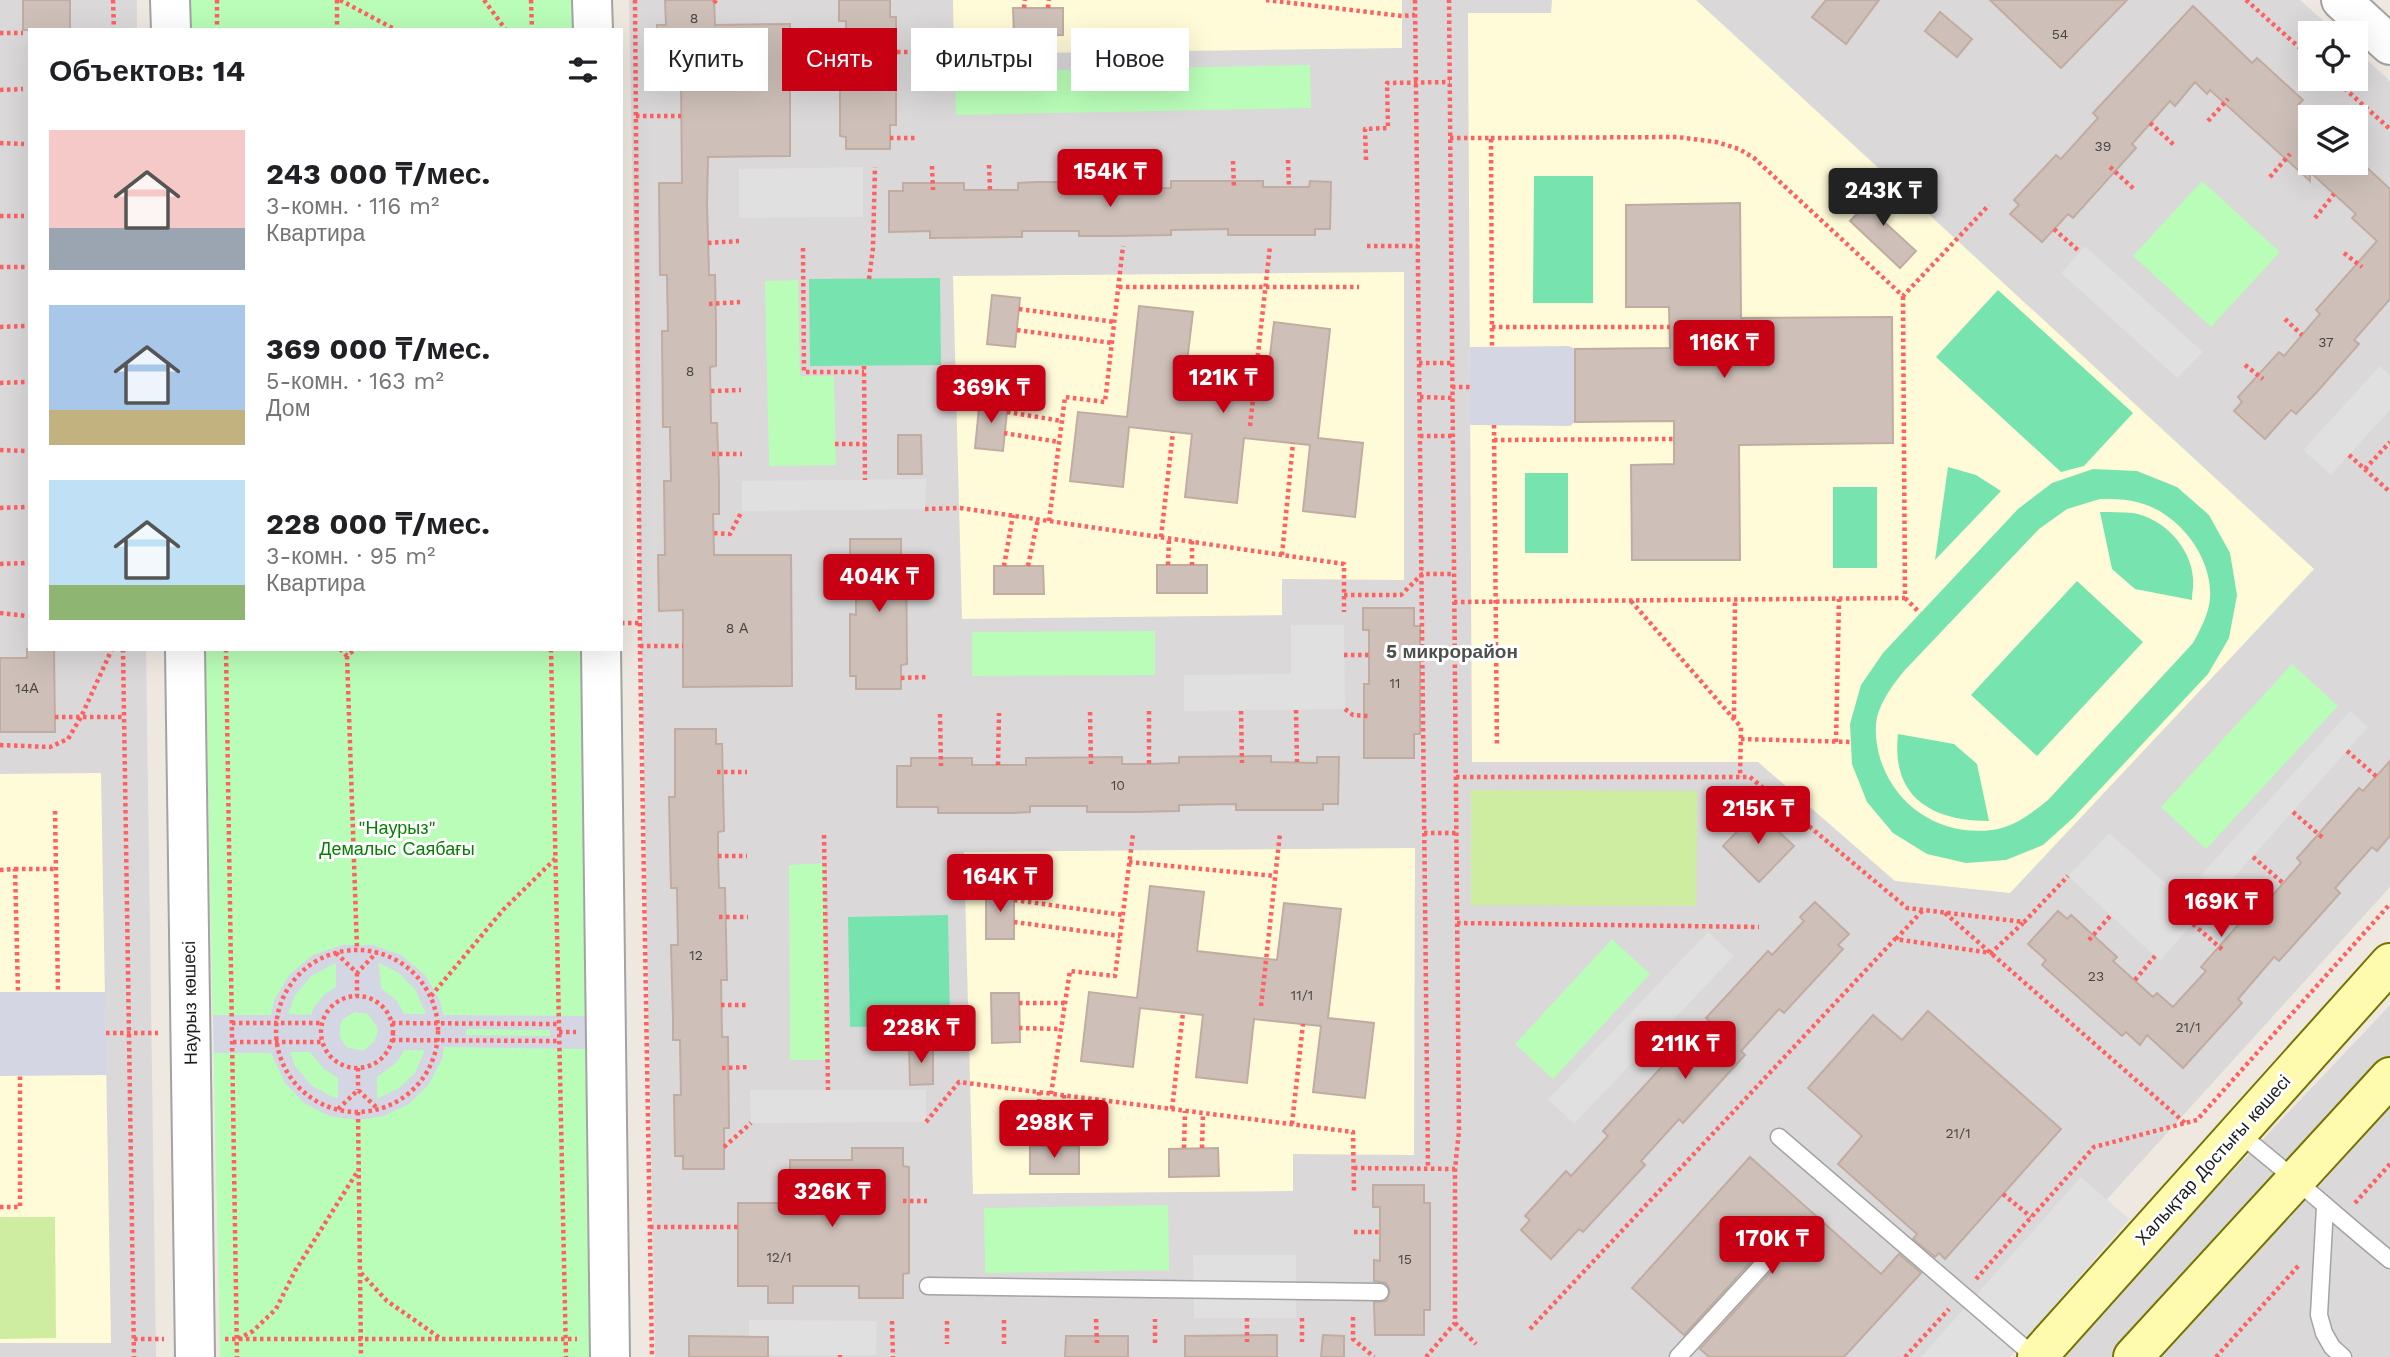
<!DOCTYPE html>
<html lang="ru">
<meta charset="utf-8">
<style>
body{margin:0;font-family:"Work Sans",sans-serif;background:#f2f2f2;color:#202124;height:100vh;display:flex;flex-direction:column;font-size:26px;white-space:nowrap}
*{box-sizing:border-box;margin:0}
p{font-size:23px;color:#757577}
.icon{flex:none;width:38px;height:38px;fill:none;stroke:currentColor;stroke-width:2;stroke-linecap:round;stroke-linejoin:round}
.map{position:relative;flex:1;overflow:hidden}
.panel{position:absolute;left:28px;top:28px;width:595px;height:623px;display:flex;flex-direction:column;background:#fff;border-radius:0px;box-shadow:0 7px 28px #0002}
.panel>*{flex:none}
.banner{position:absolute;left:644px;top:28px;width:665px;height:63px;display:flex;gap:14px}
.tools{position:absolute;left:2298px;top:21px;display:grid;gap:14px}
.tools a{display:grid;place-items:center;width:70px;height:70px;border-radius:0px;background:#fff;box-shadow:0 7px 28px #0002;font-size:35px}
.price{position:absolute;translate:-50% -60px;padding:0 16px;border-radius:7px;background:#c70014;color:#fff;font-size:23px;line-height:46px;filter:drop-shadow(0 2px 4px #0008)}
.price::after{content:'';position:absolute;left:50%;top:42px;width:21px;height:16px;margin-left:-10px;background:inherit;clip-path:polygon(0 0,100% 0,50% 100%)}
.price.active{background:#222;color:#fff}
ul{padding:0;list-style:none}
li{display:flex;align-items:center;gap:21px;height:175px;padding:0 21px}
li span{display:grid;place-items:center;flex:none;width:196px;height:140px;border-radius:0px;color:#555}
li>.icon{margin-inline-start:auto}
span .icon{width:84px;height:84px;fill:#fffc;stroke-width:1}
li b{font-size:30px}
h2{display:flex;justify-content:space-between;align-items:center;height:84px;padding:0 21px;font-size:30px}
.tag{padding:0 24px;border-radius:0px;background:#fff;box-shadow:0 7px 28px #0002;font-size:24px;line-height:63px}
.tag.active{background:#c70014;color:#fff}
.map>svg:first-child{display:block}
.residential{fill:#dad8d8;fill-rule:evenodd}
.education{fill:#fffbd8}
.grass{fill:#ceeda1}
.park{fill:#b9fdb8}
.pitch{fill:#77e4af;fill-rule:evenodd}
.parking{fill:#e0e0e0}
.plaza{fill:#d4d6e4;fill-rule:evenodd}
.building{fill:#cec0b9;stroke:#c1aca1;stroke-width:2}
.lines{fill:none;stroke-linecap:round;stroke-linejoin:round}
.service-casing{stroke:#a3a3a3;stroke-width:19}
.tertiary-casing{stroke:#a3a3a3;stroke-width:42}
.secondary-casing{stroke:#747500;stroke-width:42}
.path{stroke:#ff6060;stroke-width:4.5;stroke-dasharray:3.5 3.5;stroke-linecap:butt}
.service{stroke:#fff;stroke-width:16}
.tertiary{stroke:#fff;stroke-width:38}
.secondary{stroke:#fefaae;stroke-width:38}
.labels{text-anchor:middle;stroke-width:6;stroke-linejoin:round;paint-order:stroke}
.number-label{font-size:14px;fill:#484543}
.park-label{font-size:18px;fill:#058003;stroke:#fff}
.street-label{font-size:18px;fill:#1c1c1c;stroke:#fff}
.neighbourhood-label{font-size:19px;font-weight:bold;fill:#4f4f4f;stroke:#fff}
</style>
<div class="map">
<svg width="2390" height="1357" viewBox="0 0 2390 1357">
<rect width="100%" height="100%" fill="#eee8e0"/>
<g class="residential">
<path d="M 0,0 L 137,0 L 137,30 L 30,30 L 30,649 L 146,649 L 156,1357 L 0,1357 Z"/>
<path d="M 629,0 L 2300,0 L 2337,33 L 2310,33 L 2310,79 L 2356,79 L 2356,50 L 2390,81 L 2390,887 L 1964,1357 L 655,1357 ZM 2310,117 L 2356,117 L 2356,163 L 2310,163 Z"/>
<path d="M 2390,1005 L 2390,1357 L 2057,1357 Z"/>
</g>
<g class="education">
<path d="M 953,0 L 1402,0 L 1402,48 L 954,54 Z"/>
<path d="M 1552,0 L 1696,0 L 2314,569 L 2010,893 L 1895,881 L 1758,762 L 1472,762 L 1468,13 L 1551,13 Z"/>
<path d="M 1404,272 L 1404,580 L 1282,579 L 1282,615 L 962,619 L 953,276 Z"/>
<path d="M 101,773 L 111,1343 L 0,1343 L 0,774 Z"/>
<path d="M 1415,848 L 1414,1155 L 1293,1154 L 1293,1191 L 973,1194 L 964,852 Z"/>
</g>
<g class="grass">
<path d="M 1471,790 L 1697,791 L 1696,906 L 1471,905 Z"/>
<path d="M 0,1217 L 55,1217 L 56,1338 L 0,1339 Z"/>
</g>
<g class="park">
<path d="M 189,0 L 572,0 L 572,30 L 190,30 Z"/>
<path d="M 1310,65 L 1311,108 L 956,115 L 955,72 Z"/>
<path d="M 2202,181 L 2280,252 L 2211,327 L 2133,256 Z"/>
<path d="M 798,280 L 800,376 L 834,376 L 836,465 L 769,466 L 765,281 Z"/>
<path d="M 1155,631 L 1155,675 L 972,676 L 972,632 Z"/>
<path d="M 205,649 L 581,649 L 591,1357 L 220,1357 Z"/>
<path d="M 2292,664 L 2338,706 L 2206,849 L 2161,807 Z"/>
<path d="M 824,863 L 828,1060 L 790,1060 L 789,865 Z"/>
<path d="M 1612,939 L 1650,974 L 1553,1079 L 1515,1044 Z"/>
<path d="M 1168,1205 L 1169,1270 L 985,1273 L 984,1208 Z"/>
</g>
<g class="pitch">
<path d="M 1534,176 L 1593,176 L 1593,303 L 1533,303 Z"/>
<path d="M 940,278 L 941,365 L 810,366 L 809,279 Z"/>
<path d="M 1998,290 L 2133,413 L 2084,466 L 2061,472 L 1936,357 Z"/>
<path d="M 1948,467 L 1976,475 L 2001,491 L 1935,560 Z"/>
<path d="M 2093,469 L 2137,471 L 2177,487 L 2209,515 L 2230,553 L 2237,595 L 2229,638 L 2208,674 L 2073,818 L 2043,845 L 2006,860 L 1966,863 L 1927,854 L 1893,833 L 1867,802 L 1852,764 L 1850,724 L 1861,685 L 1883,653 L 2018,509 L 2052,483 ZM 2100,499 C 2111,499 2122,499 2132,501 C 2175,508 2213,555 2210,598 C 2209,614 2200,630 2193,643 L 2048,800 C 2032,813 2014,827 1992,830 C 1944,836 1899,810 1882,764 C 1877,750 1874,732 1877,717 C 1882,699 1893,685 1904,671 L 2039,529 L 2067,509 Z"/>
<rect x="1525" y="473" width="43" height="80"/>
<rect x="1833" y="487" width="44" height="81"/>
<path d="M 2100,512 C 2111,512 2122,512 2133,513 C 2163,518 2191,547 2193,578 C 2194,585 2192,592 2192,600 L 2135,589 L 2112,569 Z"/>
<path d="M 2077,581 L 2143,642 L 2037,756 L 1971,695 Z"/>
<path d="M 1898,734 L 1954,744 L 1977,764 L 1989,821 C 1931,821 1891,797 1898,734 Z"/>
<path d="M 948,915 L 950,1025 L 850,1027 L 848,917 Z"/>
</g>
<g class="parking">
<path d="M 863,167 L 863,217 L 739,218 L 739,169 Z"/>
<path d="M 2085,246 L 2203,352 L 2177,378 L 2061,273 Z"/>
<path d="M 2380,366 L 2390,375 L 2390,410 L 2331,475 L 2303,450 Z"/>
<path d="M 926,479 L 925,509 L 742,511 L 742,481 Z"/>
<path d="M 1291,625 L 1344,625 L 1345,709 L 1184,711 L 1184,675 L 1291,674 Z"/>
<path d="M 2350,711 L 2368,727 L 2219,894 L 2200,876 Z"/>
<path d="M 2109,833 L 2201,914 L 2160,961 L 2068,876 Z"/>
<path d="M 1708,932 L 1734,956 L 1574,1124 L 1548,1099 Z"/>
<path d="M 750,1090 L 926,1090 L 926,1122 L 751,1123 Z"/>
<path d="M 2081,1177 L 2129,1219 L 2010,1357 L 1921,1357 Z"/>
<path d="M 1193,1255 L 1296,1255 L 1296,1318 L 1194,1318 Z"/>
<path d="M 749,1320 L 877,1321 L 876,1355 L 749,1355 Z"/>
</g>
<g class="plaza">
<path d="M 1569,346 L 1575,349 L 1575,422 L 1570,426 L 1470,425 L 1470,347 Z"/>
<path d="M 342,945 L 373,945 L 401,955 L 425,975 L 440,1001 L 443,1015 L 587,1016 L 588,1049 L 444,1047 L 442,1059 L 429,1084 L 409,1104 L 384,1116 L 358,1120 L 329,1116 L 304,1103 L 285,1083 L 271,1053 L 214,1053 L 213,1015 L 271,1015 L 274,1000 L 290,974 L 313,955 ZM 336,963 L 336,987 L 325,994 L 314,1007 L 311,1015 L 288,1014 L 295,995 L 311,976 ZM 379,963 L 399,973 L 415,989 L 426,1014 L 404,1014 L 398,1002 L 381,988 ZM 355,1012 L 368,1014 L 376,1025 L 378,1031 L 374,1042 L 364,1050 L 358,1050 L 346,1047 L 340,1037 L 340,1025 L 343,1019 ZM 467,1029 L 550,1030 L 550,1036 L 466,1035 ZM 404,1050 L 425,1050 L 415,1073 L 399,1088 L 377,1099 L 377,1077 L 397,1062 ZM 290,1052 L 310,1052 L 324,1069 L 338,1078 L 338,1098 L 332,1097 L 311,1085 L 295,1066 Z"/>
<path d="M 0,992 L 105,992 L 107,1075 L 0,1076 Z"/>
</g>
<g class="building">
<rect x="23" y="0" width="47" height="30"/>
<path d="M 665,0 L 714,0 L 715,25 L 790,24 L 790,156 L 708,157 L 707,203 L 709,275 L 715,275 L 716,327 L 716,366 L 710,367 L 711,423 L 717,423 L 719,483 L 719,514 L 713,514 L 714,555 L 791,555 L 792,686 L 683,687 L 683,610 L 659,611 L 658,555 L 665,555 L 664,481 L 671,481 L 670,427 L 663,427 L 662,331 L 668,331 L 667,275 L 660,275 L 659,183 L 682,183 L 681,80 L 657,80 L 657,25 L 666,25 Z"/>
<path d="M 839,0 L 890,0 L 890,17 L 896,17 L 896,125 L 890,125 L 890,149 L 846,149 L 846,137 L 840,136 L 840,74 L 846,75 L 846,21 L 839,21 Z"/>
<path d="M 1826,0 L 1879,0 L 1846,44 L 1812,17 Z"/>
<path d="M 1990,0 L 2127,0 L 2061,68 Z"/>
<path d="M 2193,6 L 2252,63 L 2257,58 L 2303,100 L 2298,105 L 2310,115 L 2310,163 L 2362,163 L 2390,189 L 2390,299 L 2354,340 L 2359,344 L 2316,393 L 2296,414 L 2291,410 L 2265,439 L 2234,411 L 2242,402 L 2238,397 L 2279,352 L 2284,356 L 2320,314 L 2316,310 L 2377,241 L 2352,218 L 2356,214 L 2310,172 L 2310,181 L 2210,90 L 2207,94 L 2195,82 L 2175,106 L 2170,101 L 2132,144 L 2136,148 L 2073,218 L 2068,214 L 2042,242 L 2010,214 L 2019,205 L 2014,200 L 2056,155 L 2061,159 L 2098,118 L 2093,113 Z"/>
<path d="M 1013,8 L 1063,8 L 1063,35 L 1014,36 Z"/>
<path d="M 1940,12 L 1972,39 L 1957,57 L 1925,31 Z"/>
<path d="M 1171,181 L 1263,181 L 1263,187 L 1309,187 L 1310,181 L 1331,182 L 1330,229 L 1315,229 L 1315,235 L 1228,235 L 1228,229 L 1171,230 L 1171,235 L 1110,236 L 1079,236 L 1079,231 L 1022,231 L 1022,237 L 930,238 L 930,231 L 889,232 L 889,191 L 903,191 L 903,183 L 964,183 L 964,190 L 1018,190 L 1018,183 L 1037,182 L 1114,182 L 1114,189 L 1171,188 Z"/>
<path d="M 1882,188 L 1898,203 L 1882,220 L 1916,251 L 1900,268 L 1850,221 Z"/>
<path d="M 1740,203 L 1741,318 L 1892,317 L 1893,443 L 1739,445 L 1740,560 L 1632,560 L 1631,465 L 1674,464 L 1674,421 L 1575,422 L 1575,349 L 1670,348 L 1669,307 L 1626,307 L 1626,205 Z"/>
<path d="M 992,295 L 1020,298 L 1015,347 L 987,344 Z"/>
<path d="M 1139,306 L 1193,312 L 1186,370 L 1267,380 L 1274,322 L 1330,329 L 1318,438 L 1363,443 L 1355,517 L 1303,511 L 1310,445 L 1244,438 L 1237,503 L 1185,497 L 1192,434 L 1129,427 L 1123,487 L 1070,481 L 1078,412 L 1127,417 Z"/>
<path d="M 980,398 L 1008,402 L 1003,451 L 975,448 Z"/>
<path d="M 898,435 L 921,435 L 922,474 L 898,474 Z"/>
<path d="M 850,539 L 901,539 L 901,557 L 906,557 L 907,664 L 901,665 L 901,689 L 856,689 L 856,676 L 850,676 L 850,614 L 856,615 L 856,560 L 850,560 Z"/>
<rect x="1157" y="565" width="50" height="28"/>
<path d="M 994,566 L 1043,566 L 1044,594 L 994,594 Z"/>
<path d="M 1363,608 L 1414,608 L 1414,626 L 1420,626 L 1420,734 L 1414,734 L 1414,758 L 1364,758 L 1364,684 L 1369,684 L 1369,630 L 1363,630 Z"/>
<path d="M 27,649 L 54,649 L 55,732 L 0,732 L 0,658 L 27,658 Z"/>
<path d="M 675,729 L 716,729 L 716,744 L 722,744 L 724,831 L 718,832 L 718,856 L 719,888 L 725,888 L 727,980 L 721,980 L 722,1037 L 728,1037 L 729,1128 L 724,1128 L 724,1169 L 683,1169 L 683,1156 L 675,1156 L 674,1095 L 681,1095 L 680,1040 L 673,1040 L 673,1018 L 671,945 L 678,945 L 677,888 L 671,888 L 669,797 L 675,797 Z"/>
<path d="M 1271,756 L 1271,762 L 1317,763 L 1317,757 L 1339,757 L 1338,804 L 1323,804 L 1323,810 L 1236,810 L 1236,804 L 1179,805 L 1179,811 L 1135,812 L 1087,812 L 1087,806 L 1030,806 L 1030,812 L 1013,813 L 938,813 L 938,807 L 897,807 L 897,766 L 911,766 L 911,758 L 972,758 L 972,765 L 1026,765 L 1026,758 L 1122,757 L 1122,764 L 1149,764 L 1179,763 L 1179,757 Z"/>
<path d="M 2390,761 L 2390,836 L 2377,851 L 2372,847 L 2335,888 L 2340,893 L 2279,961 L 2274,957 L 2238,999 L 2242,1003 L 2183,1068 L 2147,1035 L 2140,1045 L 2126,1032 L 2122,1036 L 2042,965 L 2046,960 L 2028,944 L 2058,911 L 2067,919 L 2071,915 L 2117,957 L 2113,961 L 2153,997 L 2157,993 L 2173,1007 L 2206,971 L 2201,967 L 2259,901 L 2263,906 L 2301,863 L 2297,858 L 2307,847 L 2359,788 L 2363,791 Z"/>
<path d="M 1757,811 L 1794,846 L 1759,882 L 1723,846 Z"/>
<path d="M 1150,886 L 1204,892 L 1197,951 L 1277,960 L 1284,903 L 1341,909 L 1328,1018 L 1374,1023 L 1365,1098 L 1313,1092 L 1321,1026 L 1254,1019 L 1247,1083 L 1196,1077 L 1203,1015 L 1140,1008 L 1133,1067 L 1081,1061 L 1089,992 L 1137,998 Z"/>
<path d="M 1014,889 L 1014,939 L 986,939 L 986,890 Z"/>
<path d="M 1815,902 L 1849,934 L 1838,945 L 1843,949 L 1784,1013 L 1779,1009 L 1741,1051 L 1745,1055 L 1683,1123 L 1679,1119 L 1641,1161 L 1645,1165 L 1583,1232 L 1579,1229 L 1551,1259 L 1521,1230 L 1530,1220 L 1525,1216 L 1566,1171 L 1571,1176 L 1608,1136 L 1603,1131 L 1668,1060 L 1672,1065 L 1711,1023 L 1706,1018 L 1768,951 L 1772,955 L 1804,921 L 1800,917 Z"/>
<path d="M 991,993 L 1019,993 L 1020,1042 L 992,1043 Z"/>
<path d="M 1928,1011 L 2061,1129 L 1945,1259 L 1939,1253 L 1935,1257 L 1913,1239 L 1917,1234 L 1838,1164 L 1862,1136 L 1808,1088 L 1873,1015 L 1902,1040 Z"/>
<path d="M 909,1045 L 933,1045 L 933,1084 L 910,1085 Z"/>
<rect x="1030" y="1146" width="49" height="28"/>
<path d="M 852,1148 L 903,1148 L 903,1166 L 909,1167 L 909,1273 L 903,1274 L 903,1298 L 859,1298 L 859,1286 L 793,1286 L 793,1303 L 768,1303 L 768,1286 L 738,1286 L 738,1203 L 790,1203 L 790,1160 L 852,1160 Z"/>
<path d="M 1218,1148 L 1219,1176 L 1169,1177 L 1169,1149 Z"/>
<path d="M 1750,1157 L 1881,1274 L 1899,1254 L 1921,1273 L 1844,1357 L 1709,1357 L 1700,1349 L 1777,1265 L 1779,1254 L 1772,1248 L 1761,1251 L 1684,1335 L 1632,1288 Z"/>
<path d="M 1373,1185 L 1424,1185 L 1424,1203 L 1430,1203 L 1430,1310 L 1424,1310 L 1424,1335 L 1375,1335 L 1374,1302 L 1386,1301 L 1390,1291 L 1386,1283 L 1374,1281 L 1374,1260 L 1380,1261 L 1380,1207 L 1373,1207 Z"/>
<path d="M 1277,1335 L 1277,1357 L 1185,1357 L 1185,1336 Z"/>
<path d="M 1323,1335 L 1344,1336 L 1344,1357 L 1321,1357 Z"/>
<path d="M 689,1336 L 768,1337 L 768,1357 L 689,1357 Z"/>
<path d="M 1066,1336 L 1128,1336 L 1128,1357 L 1065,1357 Z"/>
</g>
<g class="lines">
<g class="service-casing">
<g id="service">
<path d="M 2237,1132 C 2290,1173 2338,1218 2390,1260"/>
<path d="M 1779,1137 L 2035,1357"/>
<path d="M 2325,1207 L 2319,1315 L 2324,1333 L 2332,1347 L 2343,1357"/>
<path d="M 928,1286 L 1380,1292"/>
<path d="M 1678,1357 L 1769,1258"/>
</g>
</g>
<g class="tertiary-casing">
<g id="tertiary">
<path d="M 170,0 L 171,30"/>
<path d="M 592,0 L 593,30"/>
<path d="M 2341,0 L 2390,45"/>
<path d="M 185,649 L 195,1357"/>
<path d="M 601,649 L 610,1357"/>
</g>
</g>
<g class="secondary-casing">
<g id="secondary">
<path d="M 2037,1357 L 2390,963"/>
<path d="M 2133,1357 L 2390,1077"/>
</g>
</g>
<g class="path">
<path d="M 113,0 L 114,30"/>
<path d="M 217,0 L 217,30"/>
<path d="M 337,0 L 337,30"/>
<path d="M 340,0 L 396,30"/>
<path d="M 484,0 L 506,30"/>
<path d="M 531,0 L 532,30"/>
<path d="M 635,0 L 640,646 L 652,1357"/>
<path d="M 1266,0 L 1402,16 L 1415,15"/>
<path d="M 1415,0 L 1428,1169"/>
<path d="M 2246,0 L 2310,57"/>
<path d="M 714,3 L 716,0"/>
<path d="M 1024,8 L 1025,0"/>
<path d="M 1048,8 L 1049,0"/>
<path d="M 0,33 L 23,33"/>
<path d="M 890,52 L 915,52"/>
<path d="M 2334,79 L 2390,129"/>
<path d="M 0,90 L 23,89"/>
<path d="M 636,116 L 681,116"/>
<path d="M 2208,121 L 2228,99"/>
<path d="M 2150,123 L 2174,145"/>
<path d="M 890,138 L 915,138"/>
<path d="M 1450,138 L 1491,138 L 1492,347"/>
<path d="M 1491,138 L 1677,137 L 1716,142 L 1739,149 L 1754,158 L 1903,296 L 1989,205"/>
<path d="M 0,143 L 24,144"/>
<path d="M 1288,160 L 1289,187"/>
<path d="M 1366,160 L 1365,129 L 1388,128 L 1387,83 L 1450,82"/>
<path d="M 1233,161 L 1234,188"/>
<path d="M 1140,163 L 1141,189"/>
<path d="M 1082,164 L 1083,189"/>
<path d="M 989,165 L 990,190"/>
<path d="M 932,166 L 933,190"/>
<path d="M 2110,167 L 2135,190"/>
<path d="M 2270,177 L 2290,154"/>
<path d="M 0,216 L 24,216"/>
<path d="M 2315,218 L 2334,194"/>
<path d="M 2054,229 L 2080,252"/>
<path d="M 708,243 L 739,241"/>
<path d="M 1367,246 L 1418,246"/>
<path d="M 803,248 L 804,372 L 864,372"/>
<path d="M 2344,253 L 2362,267"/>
<path d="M 0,267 L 25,267"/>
<path d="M 869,279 L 873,248 L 875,167"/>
<path d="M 1119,287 L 1359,287"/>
<path d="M 709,304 L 740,302"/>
<path d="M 1019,309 L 1115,322"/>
<path d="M 2285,319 L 2302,335"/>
<path d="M 0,327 L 25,326"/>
<path d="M 1492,327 L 1670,327"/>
<path d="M 1017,330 L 1112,343"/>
<path d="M 1419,363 L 1452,363"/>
<path d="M 2245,365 L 2263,379"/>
<path d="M 864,366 L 865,480"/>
<path d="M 0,383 L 25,382"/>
<path d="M 1452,387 L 1470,387"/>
<path d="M 711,391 L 741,390"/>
<path d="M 1420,397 L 1453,398"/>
<path d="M 1007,412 L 1062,421"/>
<path d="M 1494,425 L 1497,747"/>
<path d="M 1250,426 L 1270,246"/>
<path d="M 1004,433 L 1059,442"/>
<path d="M 1420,436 L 1453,436"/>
<path d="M 1494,440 L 1674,439"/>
<path d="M 835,444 L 865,444"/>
<path d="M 0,450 L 26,451"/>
<path d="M 712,454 L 742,454"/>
<path d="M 2349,455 L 2390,492"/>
<path d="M 2365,469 L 2390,442"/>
<path d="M 0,508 L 26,507"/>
<path d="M 925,509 L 960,508 L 1344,564 L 1344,612"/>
<path d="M 1049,521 L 1065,397 L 1105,402 L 1123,246"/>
<path d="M 714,533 L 730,534 L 742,511"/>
<path d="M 1161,537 L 1173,432"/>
<path d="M 1192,541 L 1192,565"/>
<path d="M 1282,555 L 1293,443"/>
<path d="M 0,564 L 26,563"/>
<path d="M 1168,565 L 1169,538"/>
<path d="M 1004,566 L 1013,515"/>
<path d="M 1028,566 L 1038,519"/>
<path d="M 901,591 L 925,590"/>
<path d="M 1344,595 L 1401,595 L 1422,574 L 1454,574"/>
<path d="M 1905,598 L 1920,613"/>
<path d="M 1631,601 L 1741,727 L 1740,777"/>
<path d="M 1454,602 L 1905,598 L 1903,296"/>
<path d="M 0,613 L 27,616"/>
<path d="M 621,623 L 639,623"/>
<path d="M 640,646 L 683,646"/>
<path d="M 123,649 L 134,1357"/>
<path d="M 226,649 L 237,1357"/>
<path d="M 340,649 L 347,656 L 355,649"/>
<path d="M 551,649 L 566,1357"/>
<path d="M 1344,655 L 1369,655"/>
<path d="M 347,656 L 357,949"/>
<path d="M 901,678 L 926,677"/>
<path d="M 1345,709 L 1353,715 L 1369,716"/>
<path d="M 1296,710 L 1297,762"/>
<path d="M 1149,711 L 1149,764"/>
<path d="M 1241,711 L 1242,763"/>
<path d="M 1090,712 L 1091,764"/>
<path d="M 940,714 L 941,766"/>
<path d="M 55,717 L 124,717"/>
<path d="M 1734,718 L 1735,600"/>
<path d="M 1741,739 L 1852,742"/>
<path d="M 1836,742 L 1839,599"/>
<path d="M 0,745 L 50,747 L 68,739 L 81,717 L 112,649"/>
<path d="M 2347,751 L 2377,777"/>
<path d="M 998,765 L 999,713"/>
<path d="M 717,772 L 747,772"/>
<path d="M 1456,777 L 1750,777 L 1907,908 L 2024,922 L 2068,876"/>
<path d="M 55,811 L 58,992"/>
<path d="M 2293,812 L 2323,838"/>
<path d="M 1424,833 L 1456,833"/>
<path d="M 824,835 L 828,1090"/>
<path d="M 718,856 L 747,856"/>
<path d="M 2253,857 L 2283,883"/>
<path d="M 1129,862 L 1275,876"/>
<path d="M 15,869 L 56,869"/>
<path d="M 0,870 L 15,869 L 18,992"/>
<path d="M 1014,900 L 1123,915"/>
<path d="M 1945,913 L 2185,1123"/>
<path d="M 719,917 L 748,917"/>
<path d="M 1014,922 L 1120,936"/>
<path d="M 1457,923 L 1759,927"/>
<path d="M 2193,924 L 2224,951"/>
<path d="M 1896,939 L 1923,910"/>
<path d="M 2089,940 L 2111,915"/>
<circle cx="357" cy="1031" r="81"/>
<path d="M 336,953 L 357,973 L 377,952"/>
<path d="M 357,973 L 357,996"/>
<path d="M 2135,980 L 2155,956"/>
<path d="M 431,996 L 503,910 L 556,858"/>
<circle cx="357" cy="1032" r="36"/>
<path d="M 1019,1003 L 1065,1003"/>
<path d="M 721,1005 L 749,1005"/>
<path d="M 1261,1006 L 1280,833"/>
<path d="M 232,1023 L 322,1023"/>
<path d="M 392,1023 L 559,1024"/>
<path d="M 1019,1028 L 1061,1029"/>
<path d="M 559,1032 L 576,1032"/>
<path d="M 106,1033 L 158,1033"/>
<path d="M 392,1040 L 559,1041"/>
<path d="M 233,1042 L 323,1042"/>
<path d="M 358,1068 L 358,1090"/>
<path d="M 722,1068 L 750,1067"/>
<path d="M 1039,1092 L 1040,1146"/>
<path d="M 1051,1094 L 1070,971 L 1115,976 L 1133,834"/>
<path d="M 1064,1095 L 1064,1146"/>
<path d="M 338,1109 L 358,1090 L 378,1109"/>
<path d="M 1172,1109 L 1183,1013"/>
<path d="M 358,1112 L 361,1357"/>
<path d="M 926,1122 L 959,1082 L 1353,1132 L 1354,1192"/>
<path d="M 1292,1124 L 1303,1024"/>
<path d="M 724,1147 L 751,1123"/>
<path d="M 1184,1148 L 1185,1111"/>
<path d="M 1202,1148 L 1203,1113"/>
<path d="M 1354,1168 L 1455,1169"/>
<path d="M 2003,1194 L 2031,1217"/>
<path d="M 903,1201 L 927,1201"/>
<path d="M 2355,1203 L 2390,1164"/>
<path d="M 0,1207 L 20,1207 L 20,1076"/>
<path d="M 650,1227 L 738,1227"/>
<path d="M 1354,1232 L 1380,1232"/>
<path d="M 361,1273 L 387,1301 L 440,1338"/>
<path d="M 1976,1279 L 2094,1147 L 2197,1120 L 2390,904"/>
<path d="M 1353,1317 L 1353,1339 L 1374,1357"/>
<path d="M 1247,1318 L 1247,1342"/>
<path d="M 1302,1318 L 1302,1342"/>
<path d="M 1096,1319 L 1097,1343"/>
<path d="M 1004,1320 L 1004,1344"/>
<path d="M 892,1321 L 893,1357"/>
<path d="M 947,1321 L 947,1344"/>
<path d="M 1455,1323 L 1476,1344"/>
<path d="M 1530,1329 L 1895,939 L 1991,953 L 2023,923"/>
<path d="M 134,1339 L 164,1339"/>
<path d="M 225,1339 L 577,1339"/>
<path d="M 238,1339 L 253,1331 L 276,1309 L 295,1271 L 359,1169"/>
<path d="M 1155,1343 L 1155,1319"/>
<path d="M 840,1355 L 840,1357"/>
<path d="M 1426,1357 L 1455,1323 L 1455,1169 L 1459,1131 L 1449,0"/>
<path d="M 1905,1357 L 1949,1309"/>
<path d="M 2216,1357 L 2300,1264"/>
</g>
<use href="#service" class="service"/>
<use href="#tertiary" class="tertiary"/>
<use href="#secondary" class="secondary"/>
</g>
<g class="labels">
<g class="number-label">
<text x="694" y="23">8</text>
<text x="2060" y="39">54</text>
<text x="2103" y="151">39</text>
<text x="2326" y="347">37</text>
<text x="690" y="376">8</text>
<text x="737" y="633">8 А</text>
<text x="1395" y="688">11</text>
<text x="27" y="693">14А</text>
<text x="1118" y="790">10</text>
<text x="696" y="960">12</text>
<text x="2096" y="981">23</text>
<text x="1302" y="1000">11/1</text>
<text x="2188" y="1032">21/1</text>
<text x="1958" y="1138">21/1</text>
<text x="779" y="1262">12/1</text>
<text x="1405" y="1264">15</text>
</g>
<g class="park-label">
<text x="397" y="834">"Наурыз"<tspan x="397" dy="21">Демалыс Саябағы</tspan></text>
</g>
<g class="street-label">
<text transform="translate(190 1003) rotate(-91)" y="6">Наурыз көшесі</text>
<text transform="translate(2213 1160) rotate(-48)" y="6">Халықтар Достығы көшесі</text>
</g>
<g class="neighbourhood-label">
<text x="1452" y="658">5 микрорайон</text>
</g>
</g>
</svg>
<div class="tools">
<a><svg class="icon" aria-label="locate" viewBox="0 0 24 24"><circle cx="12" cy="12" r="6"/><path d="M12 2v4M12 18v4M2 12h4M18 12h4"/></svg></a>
<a><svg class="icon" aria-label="layers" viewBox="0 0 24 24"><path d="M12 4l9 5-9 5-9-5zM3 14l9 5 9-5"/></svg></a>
</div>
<b class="price" style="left:1110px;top:209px">154K ₸</b>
<b class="price active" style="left:1883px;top:228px">243K ₸</b>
<b class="price" style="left:1724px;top:380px">116K ₸</b>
<b class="price" style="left:1223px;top:415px">121K ₸</b>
<b class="price" style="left:991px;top:425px">369K ₸</b>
<b class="price" style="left:879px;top:614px">404K ₸</b>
<b class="price" style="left:1758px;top:846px">215K ₸</b>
<b class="price" style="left:1000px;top:914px">164K ₸</b>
<b class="price" style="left:2221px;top:939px">169K ₸</b>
<b class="price" style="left:921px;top:1065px">228K ₸</b>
<b class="price" style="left:1685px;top:1081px">211K ₸</b>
<b class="price" style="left:1054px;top:1160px">298K ₸</b>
<b class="price" style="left:832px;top:1229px">326K ₸</b>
<b class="price" style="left:1772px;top:1276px">170K ₸</b>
<div class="banner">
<a class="tag">Купить</a>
<a class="tag active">Снять</a>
<a class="tag">Фильтры</a>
<a class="tag">Новое</a>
</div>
<section class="panel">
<h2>Объектов: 14<svg class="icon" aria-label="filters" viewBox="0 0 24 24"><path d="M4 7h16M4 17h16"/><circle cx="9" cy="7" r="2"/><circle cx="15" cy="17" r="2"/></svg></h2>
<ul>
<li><span style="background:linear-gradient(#f6c9c9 70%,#9aa5b1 0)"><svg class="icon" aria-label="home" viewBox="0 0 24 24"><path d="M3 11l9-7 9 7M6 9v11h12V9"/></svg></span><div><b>243 000 ₸/мес.</b><p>3-комн. · 116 m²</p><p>Квартира</p></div></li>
<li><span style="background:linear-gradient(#a9c7e8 75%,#c2b280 0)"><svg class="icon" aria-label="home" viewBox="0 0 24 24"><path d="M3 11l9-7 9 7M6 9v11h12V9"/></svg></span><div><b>369 000 ₸/мес.</b><p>5-комн. · 163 m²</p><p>Дом</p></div></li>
<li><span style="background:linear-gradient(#bfe0f5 75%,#8fb573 0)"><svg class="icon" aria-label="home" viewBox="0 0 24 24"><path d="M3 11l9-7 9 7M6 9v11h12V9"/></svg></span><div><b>228 000 ₸/мес.</b><p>3-комн. · 95 m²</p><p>Квартира</p></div></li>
</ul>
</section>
</div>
